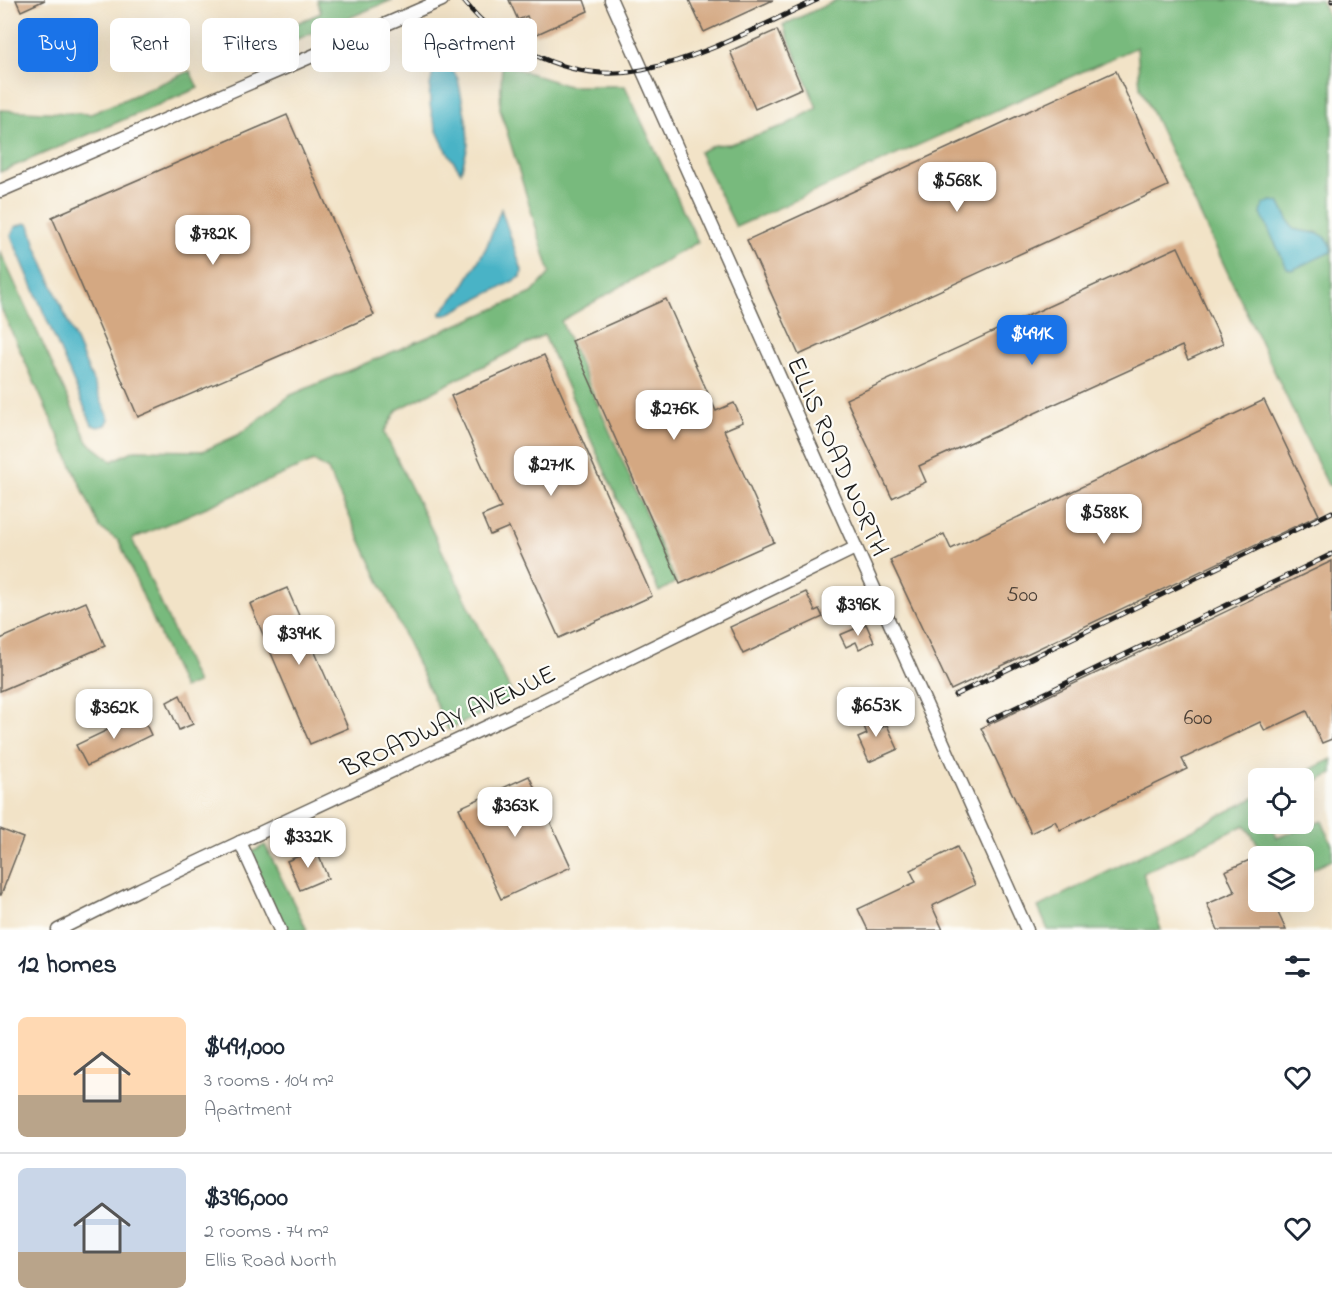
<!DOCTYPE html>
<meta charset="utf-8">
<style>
body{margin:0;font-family:"Indie Flower",sans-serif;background:#f6f6f7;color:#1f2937;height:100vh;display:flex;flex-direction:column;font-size:22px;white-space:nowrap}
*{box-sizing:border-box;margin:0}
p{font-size:20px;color:#747a83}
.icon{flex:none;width:33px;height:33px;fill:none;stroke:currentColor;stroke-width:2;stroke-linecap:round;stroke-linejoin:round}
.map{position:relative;height:930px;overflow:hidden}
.details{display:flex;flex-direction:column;background:#fff;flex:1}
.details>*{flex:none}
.guide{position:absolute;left:18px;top:18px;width:600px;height:54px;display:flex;gap:12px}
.controls{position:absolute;left:1248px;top:768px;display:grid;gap:12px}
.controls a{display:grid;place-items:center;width:66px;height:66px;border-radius:9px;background:#fff;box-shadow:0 6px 24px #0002;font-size:30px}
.price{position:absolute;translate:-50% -51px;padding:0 14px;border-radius:12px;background:#fff;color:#222;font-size:20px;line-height:39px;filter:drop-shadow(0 2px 3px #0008)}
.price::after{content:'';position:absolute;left:50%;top:36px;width:18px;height:14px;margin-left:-9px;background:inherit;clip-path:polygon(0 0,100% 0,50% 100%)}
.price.current{background:#1a73e8;color:#fff}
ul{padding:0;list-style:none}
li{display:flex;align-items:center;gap:18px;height:150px;padding:0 18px}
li+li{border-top:2px solid #e0e1e3}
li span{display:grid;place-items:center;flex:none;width:168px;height:120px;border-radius:9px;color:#555}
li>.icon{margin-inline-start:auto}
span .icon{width:72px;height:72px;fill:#fffc;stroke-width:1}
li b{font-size:26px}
h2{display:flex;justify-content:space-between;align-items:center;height:72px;padding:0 18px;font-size:26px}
.tag{padding:0 21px;border-radius:9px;background:#fff;box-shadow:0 6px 24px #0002;font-size:21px;line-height:54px}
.tag.current{background:#1a73e8;color:#fff}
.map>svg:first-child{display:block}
.forest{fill:#78ba7d;stroke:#4a6b4c;stroke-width:1.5;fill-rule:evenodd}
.water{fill:#48b3c6;stroke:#326871;stroke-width:1.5}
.building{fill:#d4a882}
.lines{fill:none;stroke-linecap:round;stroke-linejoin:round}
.minor-casing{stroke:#676258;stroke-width:15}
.minor{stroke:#fff;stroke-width:12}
.rail-casing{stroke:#1c1c1c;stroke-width:5}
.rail{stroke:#fdfcf7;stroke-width:3;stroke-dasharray:9;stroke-linecap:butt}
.labels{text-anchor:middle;stroke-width:4.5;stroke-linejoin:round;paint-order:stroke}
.number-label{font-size:22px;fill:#4a3f36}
.street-label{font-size:26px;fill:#1c1c1c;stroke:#fdfcf7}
</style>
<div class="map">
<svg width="1332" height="930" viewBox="0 0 1332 930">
<rect width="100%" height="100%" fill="#fdfcf7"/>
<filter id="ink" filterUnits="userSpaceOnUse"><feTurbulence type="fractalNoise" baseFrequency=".0167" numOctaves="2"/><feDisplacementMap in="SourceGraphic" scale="12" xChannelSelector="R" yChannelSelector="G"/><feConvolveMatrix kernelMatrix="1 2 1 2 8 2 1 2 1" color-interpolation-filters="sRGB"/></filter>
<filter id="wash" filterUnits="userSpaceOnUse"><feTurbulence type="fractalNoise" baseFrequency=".008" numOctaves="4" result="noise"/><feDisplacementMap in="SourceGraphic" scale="24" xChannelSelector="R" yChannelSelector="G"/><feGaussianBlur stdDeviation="1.35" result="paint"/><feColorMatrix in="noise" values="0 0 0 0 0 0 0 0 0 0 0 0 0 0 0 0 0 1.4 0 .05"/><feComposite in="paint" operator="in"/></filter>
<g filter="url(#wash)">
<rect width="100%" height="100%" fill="#f2e3c7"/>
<g class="forest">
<path d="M 317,0 L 392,0 L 271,50 L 261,38 L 321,13 Z"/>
<path d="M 837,0 L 1321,0 L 1332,25 L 1332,486 L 1328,485 L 1140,87 L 1137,47 L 736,227 L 699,152 L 714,145 L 730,144 L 786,125 L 817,108 L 783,25 ZM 1279,202 L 1293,229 L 1306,233 L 1317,232 L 1331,252 L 1261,214 Z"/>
<path d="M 502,64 L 568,86 L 625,86 L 698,242 L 561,321 L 676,582 L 659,592 L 544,335 L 397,410 L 384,432 L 514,698 L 448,730 L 328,470 L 314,461 L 132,539 L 197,683 L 183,688 L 119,541 L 100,528 L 0,306 L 0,251 L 88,442 L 112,461 L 135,450 L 203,451 L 238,435 L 291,395 L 532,293 L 550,273 L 500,109 Z"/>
<path d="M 190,71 L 198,88 L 0,172 L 0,110 L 91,114 Z"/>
<path d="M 1332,759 L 1332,774 L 1304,788 L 1304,778 L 1293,778 Z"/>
<path d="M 1258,796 L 1258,824 L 1271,824 L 1277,838 L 1322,821 L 1332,845 L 1332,860 L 1304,873 L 1304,856 L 1266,856 L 1245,825 L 1143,873 L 1161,930 L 1048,930 L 1038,907 Z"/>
<path d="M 265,845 L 307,930 L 284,930 L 251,859 L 252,852 Z"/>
</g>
<g class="water">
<path d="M 445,67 L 454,72 L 458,79 L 467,125 L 468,145 L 461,172 C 440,144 422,107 433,72 Z"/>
<path d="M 1271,201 L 1279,202 L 1293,229 C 1309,234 1332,229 1331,252 L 1292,270 L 1287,268 L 1261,214 L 1263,205 Z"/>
<path d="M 501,209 L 522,270 L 521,277 L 446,315 L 441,315 L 441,312 L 461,290 L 486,248 Z"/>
<path d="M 25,223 L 30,225 L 36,246 L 109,419 L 106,425 L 98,427 L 92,425 L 11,236 L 15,227 Z"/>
</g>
<g id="blocks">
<g class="building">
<path d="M 16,0 L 45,0 L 21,11 Z"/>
<path d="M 509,0 L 584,0 L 588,11 L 535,35 L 527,16 L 518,20 Z"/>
<path d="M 689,0 L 773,0 L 704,32 Z"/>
<path d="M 777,30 L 802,88 L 755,109 L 730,51 Z"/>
<path d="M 1116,71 L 1168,186 L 799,355 L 747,240 Z"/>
<path d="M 287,115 L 374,315 L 138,417 L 52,217 Z"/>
<path d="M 1178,247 L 1223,344 L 1188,360 L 1182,346 L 919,466 L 926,482 L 892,498 L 846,399 Z"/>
<path d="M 666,299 L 716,411 L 734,403 L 743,422 L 724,430 L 774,542 L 680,584 L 572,341 Z"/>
<path d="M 544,355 L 652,596 L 559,638 L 509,527 L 490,535 L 482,516 L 501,508 L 451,396 Z"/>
<path d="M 1264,400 L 1319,515 L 951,690 L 890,560 L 944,534 L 951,549 Z"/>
<path d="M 1332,561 L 1332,739 L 1322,743 L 1307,711 L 1265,731 L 1260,722 L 1182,759 L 1187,769 L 1060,830 L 1055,821 L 1031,833 L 981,728 Z"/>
<path d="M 287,588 L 348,728 L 310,744 L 250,604 Z"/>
<path d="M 806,592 L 815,611 L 819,609 L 823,617 L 743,654 L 730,627 Z"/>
<path d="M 86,602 L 105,646 L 0,691 L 0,639 Z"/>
<path d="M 866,624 L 874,642 L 859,649 L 856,642 L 846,647 L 840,635 Z"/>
<path d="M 180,695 L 193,724 L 179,730 L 167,702 Z"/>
<path d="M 870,709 L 879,729 L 887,725 L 898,749 L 869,762 L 858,738 L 867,734 L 859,714 Z"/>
<path d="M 141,714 L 151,735 L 87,766 L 76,745 Z"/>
<path d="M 529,776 L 571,867 L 501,899 L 459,808 Z"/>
<path d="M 0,829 L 23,838 L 1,895 L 0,895 Z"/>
<path d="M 957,847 L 975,885 L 932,906 L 943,930 L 868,930 L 858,909 L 916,882 L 910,870 Z"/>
<path d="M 316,849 L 328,878 L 300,890 L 287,861 Z"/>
<path d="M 1254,858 L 1258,868 L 1258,902 L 1273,902 L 1286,930 L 1218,930 L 1207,904 L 1235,892 L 1225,871 Z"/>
</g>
</g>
</g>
<g filter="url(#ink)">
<use href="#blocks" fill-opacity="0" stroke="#676258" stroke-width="1.5"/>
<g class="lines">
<g class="minor-casing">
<g id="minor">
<path d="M 611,0 L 1027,930"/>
<path d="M 0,191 L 442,0"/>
<path d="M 240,842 L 280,930"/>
<path d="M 58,930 L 140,889 L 544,700 L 855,548"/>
</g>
</g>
<use href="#minor" class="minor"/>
<g class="rail-casing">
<g id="rail">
<path d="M 463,0 C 484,26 501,39 531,53 C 565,70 604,78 642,70 C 703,58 761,25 817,0"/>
<path d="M 1332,0 L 1332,1"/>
<path d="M 955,695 L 1332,512"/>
<path d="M 988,721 L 1332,554"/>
</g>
</g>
<use href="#rail" class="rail"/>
</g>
</g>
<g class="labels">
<g class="number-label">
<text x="1022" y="601">500</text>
<text x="1198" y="724">600</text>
</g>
<g class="street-label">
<text transform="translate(839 456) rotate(66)" y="9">ELLIS ROAD NORTH</text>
<text transform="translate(448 720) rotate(-25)" y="9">BROADWAY AVENUE</text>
</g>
</g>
</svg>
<div class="controls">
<a><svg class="icon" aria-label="locate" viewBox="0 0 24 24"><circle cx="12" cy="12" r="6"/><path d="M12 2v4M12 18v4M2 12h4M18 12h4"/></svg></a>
<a><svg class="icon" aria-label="layers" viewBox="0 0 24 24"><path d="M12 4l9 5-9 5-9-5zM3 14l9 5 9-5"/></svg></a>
</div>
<b class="price" style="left:957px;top:213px">$568K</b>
<b class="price" style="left:213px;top:266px">$782K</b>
<b class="price current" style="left:1032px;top:366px">$491K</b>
<b class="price" style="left:674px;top:441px">$276K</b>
<b class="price" style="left:551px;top:497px">$271K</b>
<b class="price" style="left:1104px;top:545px">$588K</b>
<b class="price" style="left:858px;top:637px">$396K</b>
<b class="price" style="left:299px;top:666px">$394K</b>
<b class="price" style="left:876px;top:738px">$653K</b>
<b class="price" style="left:114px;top:740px">$362K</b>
<b class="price" style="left:515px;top:838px">$363K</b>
<b class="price" style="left:308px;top:869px">$332K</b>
<div class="guide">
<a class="tag current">Buy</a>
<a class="tag">Rent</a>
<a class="tag">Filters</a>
<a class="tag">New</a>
<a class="tag">Apartment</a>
</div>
</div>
<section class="details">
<h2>12 homes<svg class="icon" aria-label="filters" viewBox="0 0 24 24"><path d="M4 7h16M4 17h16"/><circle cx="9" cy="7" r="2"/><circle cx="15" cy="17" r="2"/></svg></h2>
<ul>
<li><span style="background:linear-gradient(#ffd9b3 65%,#b9a48a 0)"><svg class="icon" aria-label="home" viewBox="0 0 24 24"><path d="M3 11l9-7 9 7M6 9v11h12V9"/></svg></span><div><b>$491,000</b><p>3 rooms · 104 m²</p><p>Apartment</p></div><svg class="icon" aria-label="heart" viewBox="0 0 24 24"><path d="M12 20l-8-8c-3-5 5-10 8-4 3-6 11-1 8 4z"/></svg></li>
<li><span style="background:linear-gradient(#c9d6e8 70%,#b9a48a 0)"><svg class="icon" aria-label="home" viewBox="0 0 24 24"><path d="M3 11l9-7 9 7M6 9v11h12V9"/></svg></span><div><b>$396,000</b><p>2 rooms · 74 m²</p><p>Ellis Road North</p></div><svg class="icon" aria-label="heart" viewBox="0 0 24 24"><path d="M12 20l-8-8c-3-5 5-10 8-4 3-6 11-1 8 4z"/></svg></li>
</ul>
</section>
